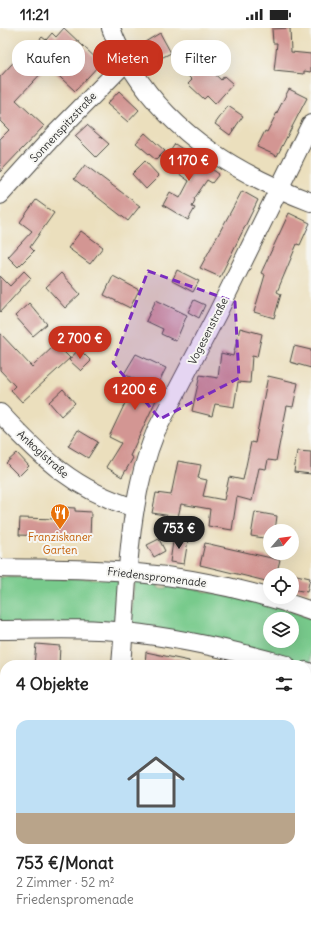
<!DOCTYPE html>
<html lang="de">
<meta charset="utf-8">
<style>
body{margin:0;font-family:Delius,sans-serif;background:#f6f6f6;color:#222;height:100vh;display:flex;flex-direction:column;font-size:15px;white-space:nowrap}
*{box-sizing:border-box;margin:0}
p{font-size:13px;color:#767676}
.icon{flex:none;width:22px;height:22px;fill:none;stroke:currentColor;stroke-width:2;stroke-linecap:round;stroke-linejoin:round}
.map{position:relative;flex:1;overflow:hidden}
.panel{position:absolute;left:0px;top:632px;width:311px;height:268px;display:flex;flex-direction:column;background:#fff;border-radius:16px 16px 0 0;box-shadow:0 4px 16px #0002}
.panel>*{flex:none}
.banner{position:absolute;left:12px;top:12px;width:287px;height:36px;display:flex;gap:8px}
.needle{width:26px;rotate:62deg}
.buttons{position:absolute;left:263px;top:496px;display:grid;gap:8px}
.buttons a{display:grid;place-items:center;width:36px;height:36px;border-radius:50%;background:#fff;box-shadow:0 4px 16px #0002;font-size:20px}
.price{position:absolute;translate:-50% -34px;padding:0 9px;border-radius:14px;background:#c8321e;color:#fff;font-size:13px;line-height:26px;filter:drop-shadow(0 1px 2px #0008)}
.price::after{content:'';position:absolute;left:50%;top:24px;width:12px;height:9px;margin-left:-6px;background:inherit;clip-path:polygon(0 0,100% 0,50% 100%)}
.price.on{background:#222;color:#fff}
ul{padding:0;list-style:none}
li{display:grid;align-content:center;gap:8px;height:212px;padding:0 16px}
li span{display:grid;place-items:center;height:124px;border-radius:12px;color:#555}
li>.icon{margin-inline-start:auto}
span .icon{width:72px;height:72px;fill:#fffc;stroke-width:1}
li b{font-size:17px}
h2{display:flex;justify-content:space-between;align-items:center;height:48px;padding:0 16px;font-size:17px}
.pill{padding:0 14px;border-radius:16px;background:#fff;box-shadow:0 4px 16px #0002;font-size:14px;line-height:36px}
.pill.on{background:#c8321e;color:#fff}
.status{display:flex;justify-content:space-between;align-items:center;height:28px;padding:0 20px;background:#fff;direction:ltr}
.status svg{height:11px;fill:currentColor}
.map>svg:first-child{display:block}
.green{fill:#78ca8c;stroke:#527a5c;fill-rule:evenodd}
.forest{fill:#62ae78;stroke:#466c52}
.building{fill:#d39693}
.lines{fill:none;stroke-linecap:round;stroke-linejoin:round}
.minor-casing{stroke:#484641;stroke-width:20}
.minor{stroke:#fff;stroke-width:18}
.marked{fill:#7b2cbf;fill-opacity:0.2;stroke:#7b2cbf;stroke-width:3;stroke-dasharray:8 5;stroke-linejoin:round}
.labels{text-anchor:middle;stroke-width:4;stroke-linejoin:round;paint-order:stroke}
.street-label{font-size:11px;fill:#2b2b2b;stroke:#f6f6f2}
.food-label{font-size:11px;fill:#c56008;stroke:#f6f6f2}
</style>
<div class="status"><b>11:21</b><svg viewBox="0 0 49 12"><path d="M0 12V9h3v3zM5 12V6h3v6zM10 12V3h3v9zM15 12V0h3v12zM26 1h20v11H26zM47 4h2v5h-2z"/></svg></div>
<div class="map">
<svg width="311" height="900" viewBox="0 0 311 900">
<rect width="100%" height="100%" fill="#f6f6f2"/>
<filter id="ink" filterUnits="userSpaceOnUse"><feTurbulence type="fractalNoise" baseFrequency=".025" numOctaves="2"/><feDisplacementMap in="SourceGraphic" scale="8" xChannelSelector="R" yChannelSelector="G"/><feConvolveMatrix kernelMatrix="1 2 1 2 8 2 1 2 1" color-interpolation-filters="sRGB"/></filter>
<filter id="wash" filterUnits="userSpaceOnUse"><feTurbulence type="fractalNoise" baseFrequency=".012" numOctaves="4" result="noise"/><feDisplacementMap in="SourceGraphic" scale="16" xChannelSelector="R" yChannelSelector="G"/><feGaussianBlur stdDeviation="0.9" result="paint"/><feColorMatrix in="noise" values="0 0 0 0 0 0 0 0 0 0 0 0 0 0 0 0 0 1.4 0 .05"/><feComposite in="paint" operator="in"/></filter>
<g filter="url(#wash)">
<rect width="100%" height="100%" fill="#ebdfbd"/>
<g class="green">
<path d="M 0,549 L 124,551 L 116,595 L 0,597 Z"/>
<path d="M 134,550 L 158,556 L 158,560 L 167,560 L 168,557 L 179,558 L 278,578 L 311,591 L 311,639 L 227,616 L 131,598 ZM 270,591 L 292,591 L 292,613 L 270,613 Z"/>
</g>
<path class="forest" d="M 0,712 L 5,712 L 5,895 L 32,895 L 35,900 L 0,900 Z"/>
<g id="blocks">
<g class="building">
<path d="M 64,0 L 101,35 L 75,63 L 48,38 L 16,72 L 44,98 L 0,144 L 0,111 L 9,102 L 0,93 L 0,49 L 33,13 L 34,18 L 42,9 L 46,12 L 52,5 L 56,9 Z"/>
<path d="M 290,0 L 291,24 L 311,26 L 311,44 L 304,43 L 304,46 L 274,43 L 277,15 L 273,15 L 272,1 Z"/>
<path d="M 160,5 L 171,25 L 155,33 L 145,14 Z"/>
<path d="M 201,26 L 209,33 L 205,37 L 221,52 L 224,48 L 233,56 L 215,76 L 207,68 L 204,71 L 188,56 L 192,52 L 184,44 Z"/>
<path d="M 289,61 L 307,70 L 277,128 L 257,119 L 265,103 L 267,104 Z"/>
<path d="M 119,63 L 139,82 L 128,94 L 107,76 Z"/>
<path d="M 228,78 L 243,88 L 230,107 L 215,96 Z"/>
<path d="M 87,97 L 109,116 L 96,129 L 75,108 Z"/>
<path d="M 145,105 L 165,123 L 156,132 L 136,115 Z"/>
<path d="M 175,116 L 219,146 L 212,155 L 207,152 L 194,171 L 195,172 L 192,179 L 195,180 L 188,192 L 163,177 L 170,164 L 180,170 L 189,153 L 175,143 L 182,133 L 169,125 Z"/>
<path d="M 145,133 L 159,148 L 146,161 L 132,146 Z"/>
<path d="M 85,137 L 140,178 L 128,193 L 74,151 Z"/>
<path d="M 242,163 L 258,172 L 220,249 L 200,240 Z"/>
<path d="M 36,172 L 54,185 L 30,219 L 34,223 L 18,239 L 8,229 L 32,203 L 20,194 Z"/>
<path d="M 289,185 L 310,195 L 300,217 L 297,216 L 277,264 L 281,266 L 274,290 L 254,284 L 265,247 L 261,245 Z"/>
<path d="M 81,203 L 103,219 L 90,236 L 68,220 Z"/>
<path d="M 177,242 L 199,253 L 193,264 L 172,253 Z"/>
<path d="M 24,243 L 31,250 L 0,284 L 0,248 L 10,258 Z"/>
<path d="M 61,245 L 80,266 L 65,280 L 46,259 Z"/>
<path d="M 113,248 L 139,262 L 130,280 L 104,267 Z"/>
<path d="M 156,272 L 187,287 L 176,313 L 161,306 L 163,301 L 146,293 Z"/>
<path d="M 194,272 L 205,277 L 199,290 L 188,284 Z"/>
<path d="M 29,275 L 47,296 L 33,308 L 15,288 Z"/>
<path d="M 240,300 L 262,306 L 257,329 L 252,328 L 250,355 L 238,354 L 234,379 L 215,376 L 212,388 L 192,383 L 200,347 L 218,350 L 221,325 L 233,328 Z"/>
<path d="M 0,305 L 32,339 L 56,316 L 70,330 L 22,374 L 11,362 L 15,358 L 0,342 Z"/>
<path d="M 294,318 L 311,322 L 311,340 L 290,334 Z"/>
<path d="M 79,321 L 91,333 L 81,343 L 69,332 Z"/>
<path d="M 136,326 L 166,340 L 155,362 L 157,362 L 153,371 L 156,372 L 130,428 L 133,430 L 122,449 L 106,439 L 121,415 L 109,409 L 136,352 L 124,346 Z"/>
<path d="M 268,348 L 298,355 L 293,379 L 287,378 L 276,433 L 268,432 L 266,441 L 259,440 L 252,473 L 237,469 L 232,502 L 208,498 L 210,481 L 181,476 L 178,489 L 152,485 L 156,465 L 171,467 L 178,433 L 201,437 L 198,450 L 207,452 L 203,468 L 224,472 L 229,449 L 243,452 L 251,414 L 255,415 Z"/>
<path d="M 63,361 L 75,375 L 61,388 L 49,374 Z"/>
<path d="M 78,402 L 98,414 L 88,430 L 68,418 Z"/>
<path d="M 297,423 L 311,424 L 311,446 L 294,444 Z"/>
<path d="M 17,425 L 29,438 L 19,448 L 6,435 Z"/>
<path d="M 58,479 L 75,480 L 75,483 L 91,484 L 90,510 L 19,507 L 20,490 L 58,491 Z"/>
<path d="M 255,484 L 277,488 L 275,503 L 270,503 L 270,511 L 251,508 Z"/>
<path d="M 174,507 L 188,512 L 184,536 L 170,534 Z"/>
<path d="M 159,511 L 165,523 L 154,529 L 147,517 Z"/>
<path d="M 205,515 L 280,532 L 276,547 L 270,547 L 270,554 L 200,537 Z"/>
<path d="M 292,546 L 310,550 L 307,564 L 292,561 Z"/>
<path d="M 36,616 L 60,618 L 59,637 L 34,637 Z"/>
<path d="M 146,624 L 189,633 L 189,637 L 145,637 Z"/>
</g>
</g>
</g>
<g filter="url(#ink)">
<use href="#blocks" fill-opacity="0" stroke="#484641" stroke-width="1"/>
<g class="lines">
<g class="minor-casing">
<g id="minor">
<path d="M 111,0 C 116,15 124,30 133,43 C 175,109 240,147 311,174"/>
<path d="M 0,167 L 57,104 L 127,33"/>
<path d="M 0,385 C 42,430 74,462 135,480"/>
<path d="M 0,540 C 42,541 85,540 127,544 C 189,549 253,562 311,583"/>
<path d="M 0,602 C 41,602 84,599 125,604 C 180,610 233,622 286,637"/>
<path d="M 121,637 C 128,559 126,476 156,403 L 218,284 L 311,96"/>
<path d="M 306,643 L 311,645"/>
<path d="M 171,895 L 174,900"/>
</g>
</g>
<use href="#minor" class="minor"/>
</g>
</g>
<path class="marked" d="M 148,243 L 235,274 L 239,350 L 160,391 L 113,335 Z"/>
<defs>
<g id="restaurant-pin" transform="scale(1)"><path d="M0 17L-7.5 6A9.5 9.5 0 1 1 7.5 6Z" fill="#e8710a" stroke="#f6f6f2"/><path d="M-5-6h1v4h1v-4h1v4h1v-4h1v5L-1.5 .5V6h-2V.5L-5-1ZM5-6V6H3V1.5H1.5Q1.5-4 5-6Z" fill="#fff"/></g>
</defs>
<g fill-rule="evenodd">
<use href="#restaurant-pin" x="60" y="485"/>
</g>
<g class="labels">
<g class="street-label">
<text transform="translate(63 99) rotate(-47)" y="4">Sonnenspitzstraße</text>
<text transform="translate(208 303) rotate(-63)" y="4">Vogesenstraße</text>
<text transform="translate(43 426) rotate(42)" y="4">Ankoglstraße</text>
<text transform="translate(157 549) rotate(7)" y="4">Friedenspromenade</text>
</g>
<g class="food-label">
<text x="60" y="513">Franziskaner<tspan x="60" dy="13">Garten</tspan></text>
</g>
</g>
</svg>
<div class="buttons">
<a><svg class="needle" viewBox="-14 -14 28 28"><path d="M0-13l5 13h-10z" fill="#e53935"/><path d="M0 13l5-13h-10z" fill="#767676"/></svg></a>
<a><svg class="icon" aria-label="locate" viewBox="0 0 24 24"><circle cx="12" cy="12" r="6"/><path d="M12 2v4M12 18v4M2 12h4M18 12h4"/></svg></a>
<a><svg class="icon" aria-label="layers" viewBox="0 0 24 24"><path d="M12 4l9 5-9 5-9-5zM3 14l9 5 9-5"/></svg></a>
</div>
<b class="price" style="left:189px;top:154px">1 170 €</b>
<b class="price" style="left:80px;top:332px">2 700 €</b>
<b class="price" style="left:135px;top:383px">1 200 €</b>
<b class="price on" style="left:179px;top:522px">753 €</b>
<div class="banner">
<a class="pill">Kaufen</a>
<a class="pill on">Mieten</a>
<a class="pill">Filter</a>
</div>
<section class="panel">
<h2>4 Objekte<svg class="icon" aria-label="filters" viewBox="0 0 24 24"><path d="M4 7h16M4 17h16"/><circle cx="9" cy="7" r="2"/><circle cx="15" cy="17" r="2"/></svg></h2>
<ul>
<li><span style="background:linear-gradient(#bfe0f5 75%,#b9a48a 0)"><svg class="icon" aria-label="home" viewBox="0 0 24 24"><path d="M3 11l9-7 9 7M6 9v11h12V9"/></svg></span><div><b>753 €/Monat</b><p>2 Zimmer · 52 m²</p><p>Friedenspromenade</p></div></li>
</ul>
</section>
</div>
